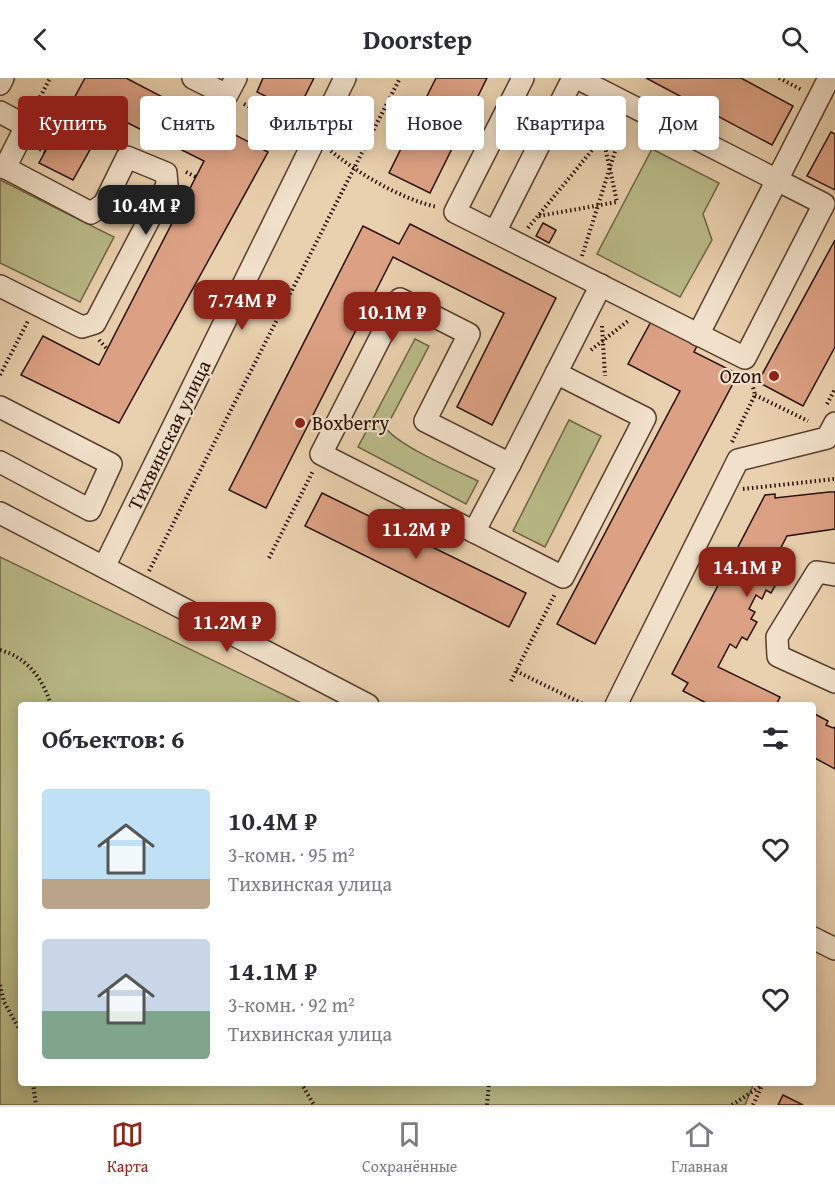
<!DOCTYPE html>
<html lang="ru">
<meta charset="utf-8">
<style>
body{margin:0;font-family:"Gentium Book Plus",serif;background:#f2f2f3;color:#2b2b33;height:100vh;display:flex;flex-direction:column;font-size:22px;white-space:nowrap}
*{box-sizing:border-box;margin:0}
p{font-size:20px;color:#7c7c81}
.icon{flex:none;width:33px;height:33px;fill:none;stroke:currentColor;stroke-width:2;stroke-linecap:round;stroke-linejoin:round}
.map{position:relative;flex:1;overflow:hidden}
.sheet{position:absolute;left:18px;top:624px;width:798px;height:384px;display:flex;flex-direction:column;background:#fff;border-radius:6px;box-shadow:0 3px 15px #0003}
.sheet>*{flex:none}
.hud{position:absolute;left:18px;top:18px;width:800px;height:54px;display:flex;gap:12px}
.price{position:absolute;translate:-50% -51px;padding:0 14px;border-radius:12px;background:#8f2418;color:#fff;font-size:20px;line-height:39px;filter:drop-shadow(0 2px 3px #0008)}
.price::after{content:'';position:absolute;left:50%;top:36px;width:18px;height:14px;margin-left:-9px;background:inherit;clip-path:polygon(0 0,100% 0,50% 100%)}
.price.active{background:#222;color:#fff}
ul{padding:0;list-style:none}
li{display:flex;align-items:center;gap:18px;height:150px;padding:0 24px}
li span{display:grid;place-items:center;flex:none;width:168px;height:120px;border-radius:6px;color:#555}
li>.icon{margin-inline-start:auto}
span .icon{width:72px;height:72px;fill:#fffc;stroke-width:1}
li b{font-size:26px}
h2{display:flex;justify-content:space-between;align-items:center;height:72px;padding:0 24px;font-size:26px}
.chip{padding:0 21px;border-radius:6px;background:#fff;box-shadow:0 3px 15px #0003;font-size:21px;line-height:54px}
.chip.active{background:#8f2418;color:#fff}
header{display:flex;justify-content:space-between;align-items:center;height:78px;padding:0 24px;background:#fff;font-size:27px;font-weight:700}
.tabs{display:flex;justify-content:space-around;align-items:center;height:84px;border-top:2px solid #e1e1e2;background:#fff;font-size:16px;color:#7c7c81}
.tabs a{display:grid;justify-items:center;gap:3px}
.tabs .active{color:#8f2418}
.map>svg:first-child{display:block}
.green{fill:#b9ba88;stroke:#706446;stroke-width:1.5}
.building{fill:#dca184;stroke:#280f03;stroke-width:1.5}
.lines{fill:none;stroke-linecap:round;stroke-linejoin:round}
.minor-casing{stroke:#583f2e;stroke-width:24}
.path{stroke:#280f03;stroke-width:4;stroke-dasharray:1.5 3;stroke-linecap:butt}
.minor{stroke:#f1e0ca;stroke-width:21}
.poi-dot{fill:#8f2418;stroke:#f1e0ca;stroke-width:2}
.labels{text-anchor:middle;stroke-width:4.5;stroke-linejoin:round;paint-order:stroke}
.poi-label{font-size:20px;fill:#280f03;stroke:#f1e0ca;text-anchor:end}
.street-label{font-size:20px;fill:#280f03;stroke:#f1e0ca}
</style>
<header><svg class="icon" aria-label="back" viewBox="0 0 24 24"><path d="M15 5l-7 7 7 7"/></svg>Doorstep<svg class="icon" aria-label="search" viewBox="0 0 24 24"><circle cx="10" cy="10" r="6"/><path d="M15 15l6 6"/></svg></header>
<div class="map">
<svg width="835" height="1027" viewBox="0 0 835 1027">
<rect width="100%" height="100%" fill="#e9d0ae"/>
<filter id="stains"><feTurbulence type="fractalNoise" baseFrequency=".00333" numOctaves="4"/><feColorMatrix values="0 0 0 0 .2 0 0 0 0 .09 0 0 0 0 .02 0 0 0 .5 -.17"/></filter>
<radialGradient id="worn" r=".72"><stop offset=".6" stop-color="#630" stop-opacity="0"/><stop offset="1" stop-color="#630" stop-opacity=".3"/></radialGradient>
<g class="green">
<path d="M 652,71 L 719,105 L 703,136 L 712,162 L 680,219 L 597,176 Z"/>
<path d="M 0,102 L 114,159 L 80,224 L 0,185 Z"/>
<path d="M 415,261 L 429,268 L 386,350 C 397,367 457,393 478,403 L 466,426 L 358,369 Z"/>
<path d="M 569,342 L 601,358 L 545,469 L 513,453 Z"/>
<path d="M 0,479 L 305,627 L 21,627 L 21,1005 L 754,1005 L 745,1027 L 0,1027 Z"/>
</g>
<g class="building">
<path d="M 85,0 L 126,0 L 268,74 L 119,345 L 21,297 L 43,258 L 99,287 L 204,83 L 110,36 L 73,102 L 39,85 Z"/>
<path d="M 263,0 L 314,0 L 297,34 L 257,14 Z"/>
<path d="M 436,0 L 487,0 L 430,115 L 389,95 Z"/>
<path d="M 646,0 L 741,0 L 793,28 L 772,67 Z"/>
<path d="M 831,54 L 835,56 L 835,112 L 807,98 Z"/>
<path d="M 543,145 L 556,152 L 549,165 L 536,158 Z"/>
<path d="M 410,146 L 556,220 L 492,347 L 457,329 L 504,235 L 393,179 L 266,430 L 229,412 L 363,148 L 399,166 Z"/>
<path d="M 835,162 L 835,269 L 803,328 L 758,304 Z"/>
<path d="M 653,240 L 699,264 L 694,274 L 738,296 L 595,566 L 557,546 L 680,313 L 628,286 Z"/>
<path d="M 829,414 L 835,414 L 835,451 L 787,458 L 774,483 L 780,486 L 775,496 L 780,499 L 771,515 L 766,512 L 762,521 L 756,517 L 749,531 L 755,534 L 751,541 L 757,544 L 747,562 L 742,559 L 736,570 L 730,566 L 718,589 L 780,619 L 776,627 L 710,627 L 683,613 L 688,605 L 672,596 L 765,417 L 775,416 L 775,420 Z"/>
<path d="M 322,415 L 526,515 L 509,549 L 305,448 Z"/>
<path d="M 813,635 L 828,643 L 826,647 L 833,650 L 835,649 L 835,691 L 813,679 Z"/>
<path d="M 783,1017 L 803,1027 L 778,1027 Z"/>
</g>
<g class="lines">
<g class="minor-casing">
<g id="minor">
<path d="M 193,0 L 227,17 L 236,0"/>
<path d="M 523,0 L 455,134 L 745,280 L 824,126 L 777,102 L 829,0"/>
<path d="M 577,0 L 777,102 L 698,257"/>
<path d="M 0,6 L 3,0"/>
<path d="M 0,34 L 26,48 L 5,90"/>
<path d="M 0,87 L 91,135 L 104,126 L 127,79 L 166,95 L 167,107 L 95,245 L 82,249 L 0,208"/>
<path d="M 495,154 L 573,0"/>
<path d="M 556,295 L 645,340 L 563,499 L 321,376 L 400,221 L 469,256 L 425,343 L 510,386 L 601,207"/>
<path d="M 0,329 L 111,386 L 90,432 L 0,384"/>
<path d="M 0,435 L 368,627"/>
<path d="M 474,454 L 510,386"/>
<path d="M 104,489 L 345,0"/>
<path d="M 835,497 L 817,494 L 777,559 L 778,578 L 835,604"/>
<path d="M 616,627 L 738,382 L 827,360 L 835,345"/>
<path d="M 813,860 L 835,871"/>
</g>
</g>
<g class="path">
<path d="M 779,0 L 802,12"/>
<path d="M 244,26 L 296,53"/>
<path d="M 34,31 L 50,0"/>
<path d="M 189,33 L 195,21"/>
<path d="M 118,60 L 119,41"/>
<path d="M 36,69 L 45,74"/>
<path d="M 331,73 C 359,96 401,121 437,129"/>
<path d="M 186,94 L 196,99"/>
<path d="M 539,138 L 617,124 L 597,32"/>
<path d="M 528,150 L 617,42"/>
<path d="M 582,178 L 624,45"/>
<path d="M 602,248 L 605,298"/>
<path d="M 99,262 L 107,271"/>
<path d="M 591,272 L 628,243"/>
<path d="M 0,297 L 28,243"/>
<path d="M 755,317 L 808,343"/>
<path d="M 827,326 L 835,311"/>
<path d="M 732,364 L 755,317 L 750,297"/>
<path d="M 743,411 L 835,401"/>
<path d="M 269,480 L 313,393"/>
<path d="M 149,493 L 400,0"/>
<path d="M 0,572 C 27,579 43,601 51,627"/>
<path d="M 516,593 L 585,627"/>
<path d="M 511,603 L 555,516"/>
<path d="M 0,907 L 4,924 L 21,954"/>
<path d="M 33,1005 L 36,1027"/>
<path d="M 301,1005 L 314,1027"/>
<path d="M 487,1027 L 489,1005"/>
<path d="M 732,1027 L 761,1008"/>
<path d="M 753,1027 L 763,1005"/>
</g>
<use href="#minor" class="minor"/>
</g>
<g class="poi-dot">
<circle cx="774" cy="298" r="6"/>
<circle cx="300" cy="345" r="6"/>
</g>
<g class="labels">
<g class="poi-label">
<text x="762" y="305">Ozon</text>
<text x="312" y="352" text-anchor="start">Boxberry</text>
</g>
<g class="street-label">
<text transform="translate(169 357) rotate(-64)" y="7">Тихвинская улица</text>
</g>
</g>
<rect width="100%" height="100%" filter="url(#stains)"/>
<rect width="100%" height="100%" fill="url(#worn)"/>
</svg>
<b class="price active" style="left:146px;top:158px">10.4M ₽</b>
<b class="price" style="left:242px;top:253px">7.74M ₽</b>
<b class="price" style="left:392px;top:265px">10.1M ₽</b>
<b class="price" style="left:416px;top:482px">11.2M ₽</b>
<b class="price" style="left:747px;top:520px">14.1M ₽</b>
<b class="price" style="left:227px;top:575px">11.2M ₽</b>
<div class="hud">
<a class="chip active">Купить</a>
<a class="chip">Снять</a>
<a class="chip">Фильтры</a>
<a class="chip">Новое</a>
<a class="chip">Квартира</a>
<a class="chip">Дом</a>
</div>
<section class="sheet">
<h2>Объектов: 6<svg class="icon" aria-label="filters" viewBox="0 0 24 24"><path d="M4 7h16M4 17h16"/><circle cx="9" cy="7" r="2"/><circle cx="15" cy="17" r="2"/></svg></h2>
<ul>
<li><span style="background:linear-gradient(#bfe0f5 75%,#b9a48a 0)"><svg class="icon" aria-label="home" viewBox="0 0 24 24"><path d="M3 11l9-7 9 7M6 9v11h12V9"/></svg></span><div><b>10.4M ₽</b><p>3-комн. · 95 m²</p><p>Тихвинская улица</p></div><svg class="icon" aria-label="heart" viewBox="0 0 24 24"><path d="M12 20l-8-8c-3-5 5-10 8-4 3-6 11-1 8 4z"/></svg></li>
<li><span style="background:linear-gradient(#c9d6e8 60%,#7fa58c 0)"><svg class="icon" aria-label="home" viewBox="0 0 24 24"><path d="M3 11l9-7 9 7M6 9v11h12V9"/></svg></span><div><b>14.1M ₽</b><p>3-комн. · 92 m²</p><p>Тихвинская улица</p></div><svg class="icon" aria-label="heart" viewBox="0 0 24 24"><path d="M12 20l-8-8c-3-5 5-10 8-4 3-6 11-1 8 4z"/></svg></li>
</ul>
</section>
</div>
<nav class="tabs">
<a class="active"><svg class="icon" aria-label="map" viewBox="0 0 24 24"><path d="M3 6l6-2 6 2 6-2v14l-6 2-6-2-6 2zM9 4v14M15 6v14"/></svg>Карта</a>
<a><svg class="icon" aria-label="saved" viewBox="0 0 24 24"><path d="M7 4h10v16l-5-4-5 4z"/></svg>Сохранённые</a>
<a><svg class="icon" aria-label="home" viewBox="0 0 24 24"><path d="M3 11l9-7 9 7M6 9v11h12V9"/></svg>Главная</a>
</nav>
